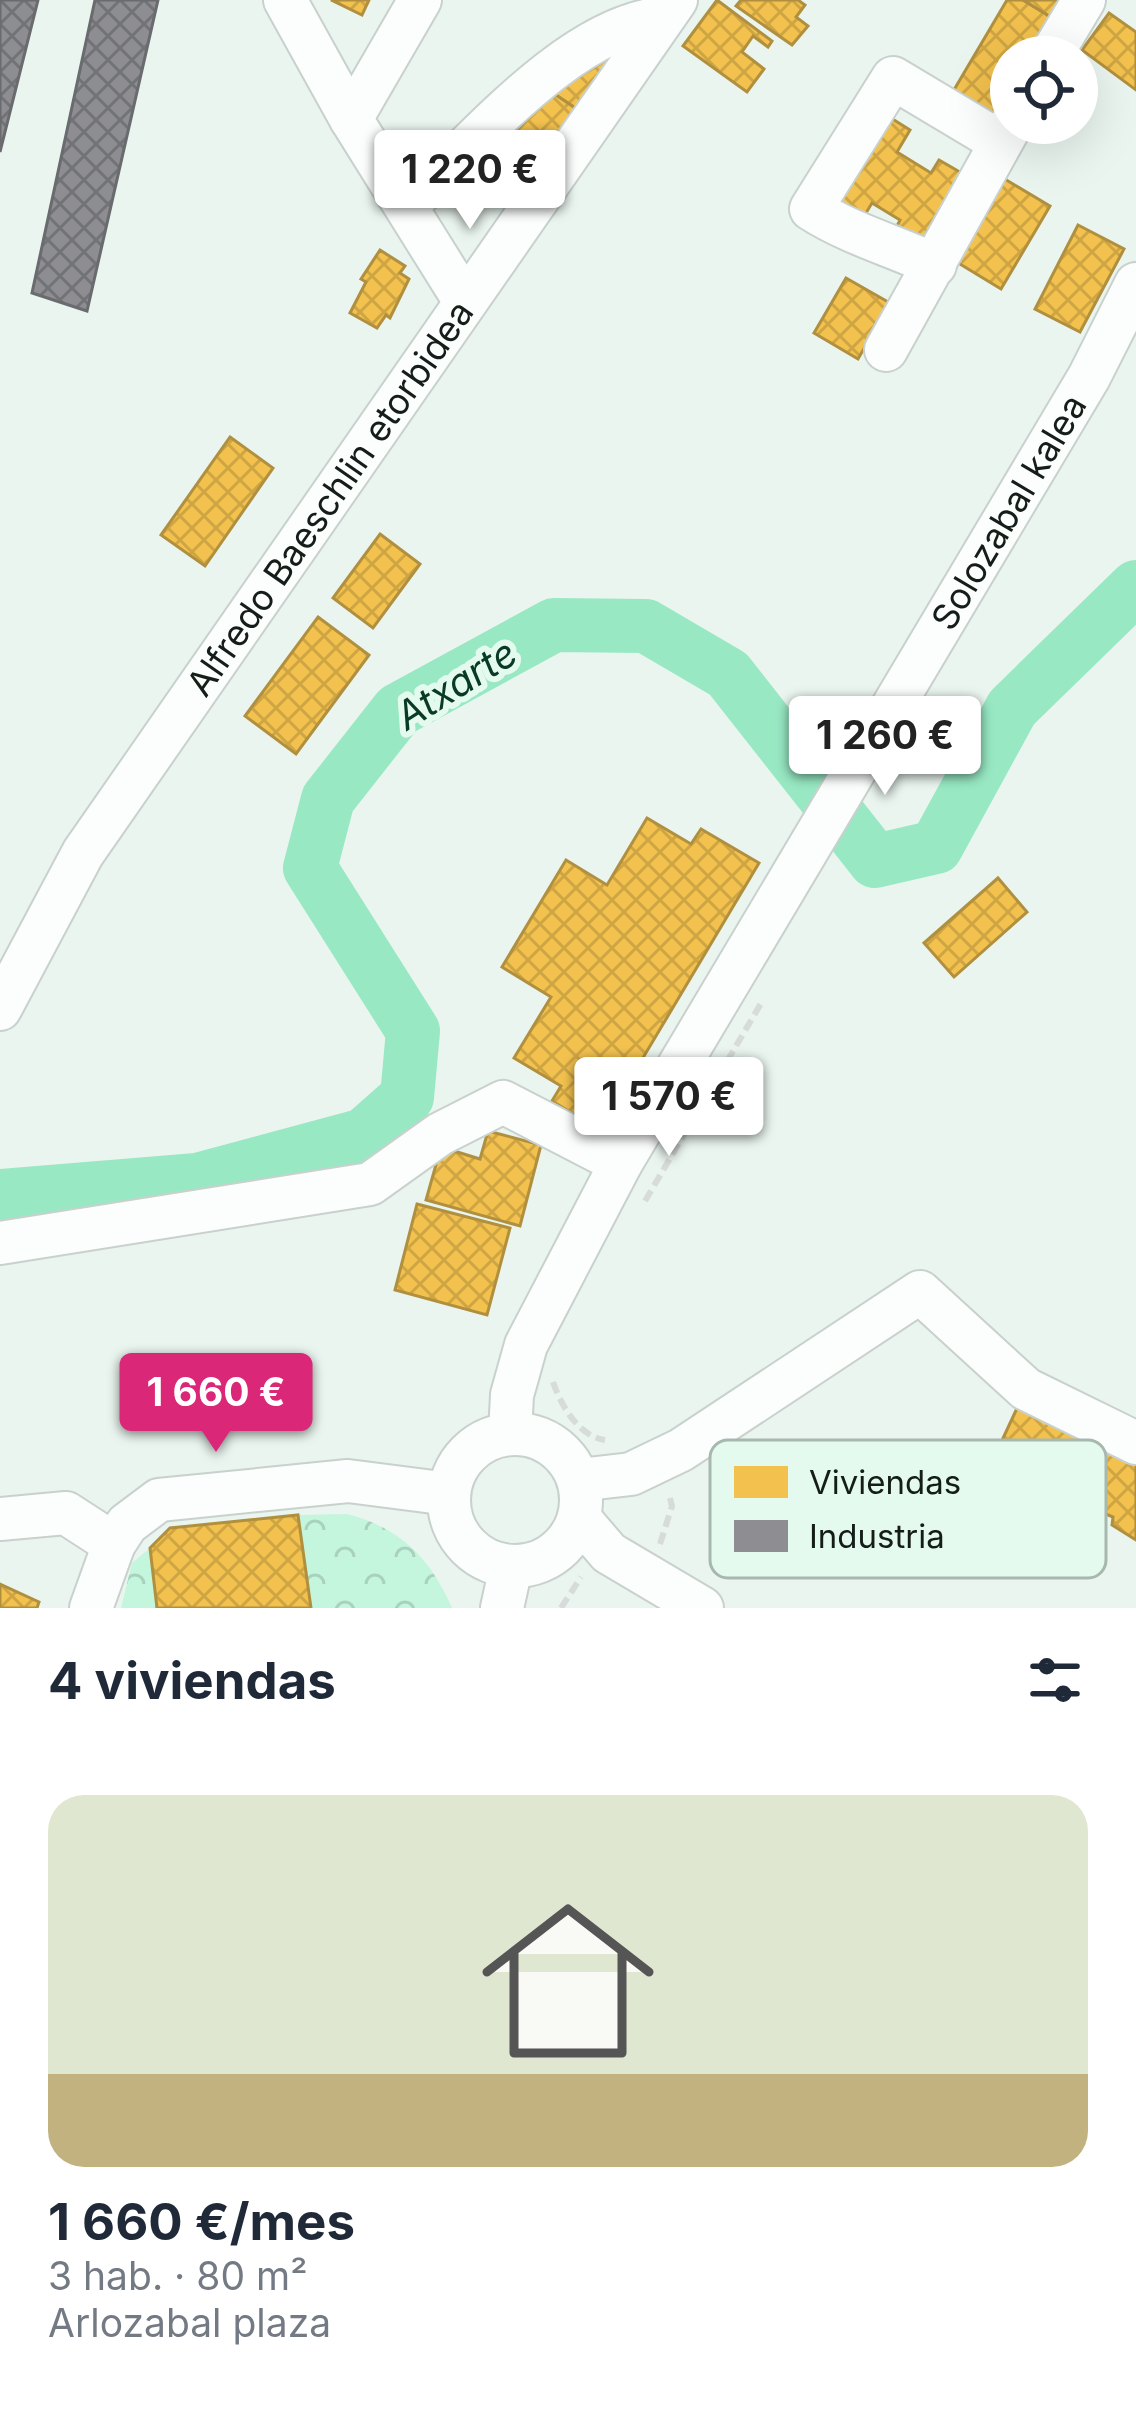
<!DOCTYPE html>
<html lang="es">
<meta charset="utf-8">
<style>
body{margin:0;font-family:Inter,sans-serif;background:#f6f6f7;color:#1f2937;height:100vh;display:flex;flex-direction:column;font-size:45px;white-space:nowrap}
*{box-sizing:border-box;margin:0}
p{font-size:39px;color:#747a83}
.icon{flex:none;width:66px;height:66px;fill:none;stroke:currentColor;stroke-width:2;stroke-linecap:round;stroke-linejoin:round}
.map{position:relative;height:1608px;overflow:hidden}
.side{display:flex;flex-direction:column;background:#fff;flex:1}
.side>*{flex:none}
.buttons{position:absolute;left:990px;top:36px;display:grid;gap:24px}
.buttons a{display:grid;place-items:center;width:108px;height:108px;border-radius:50%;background:#fff;box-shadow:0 12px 48px #0002;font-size:60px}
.price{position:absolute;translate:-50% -102px;padding:0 27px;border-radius:12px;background:#fff;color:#222;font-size:39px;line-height:78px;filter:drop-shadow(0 3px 6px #0008)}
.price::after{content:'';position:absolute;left:50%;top:72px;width:36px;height:27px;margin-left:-18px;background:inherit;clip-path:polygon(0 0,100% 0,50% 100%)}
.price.on{background:#db2777;color:#fff}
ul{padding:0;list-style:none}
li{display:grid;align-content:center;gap:24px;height:636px;padding:0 48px}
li+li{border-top:3px solid #e0e1e3}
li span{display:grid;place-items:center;height:372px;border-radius:36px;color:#555}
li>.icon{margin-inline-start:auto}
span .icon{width:216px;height:216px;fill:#fffc;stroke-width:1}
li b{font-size:51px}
h2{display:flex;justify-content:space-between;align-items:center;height:144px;padding:0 48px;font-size:51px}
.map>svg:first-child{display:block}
.park{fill:url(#park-crowns)}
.homes{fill:url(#homes-cross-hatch);stroke:#b0903e;stroke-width:3}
.industry{fill:url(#industry-cross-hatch);stroke:#696b6e;stroke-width:3}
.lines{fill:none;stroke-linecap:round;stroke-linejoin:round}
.river{stroke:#97e8c3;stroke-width:54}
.minor-casing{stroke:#c9d1cd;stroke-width:46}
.path{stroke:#d7dbd9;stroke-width:6;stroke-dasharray:12 6;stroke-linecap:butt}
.minor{stroke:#fcfefd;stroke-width:42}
.labels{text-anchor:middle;stroke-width:12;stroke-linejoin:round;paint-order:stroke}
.street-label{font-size:36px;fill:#151d19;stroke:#e5faee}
.water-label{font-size:39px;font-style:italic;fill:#083a27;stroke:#e5faee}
.key{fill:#e5faee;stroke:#a7b8ae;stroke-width:3}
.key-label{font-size:33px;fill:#151d19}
</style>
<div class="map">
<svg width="1136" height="1608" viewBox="0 0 1136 1608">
<defs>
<pattern id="park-crowns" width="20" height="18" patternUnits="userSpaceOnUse" patternTransform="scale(3)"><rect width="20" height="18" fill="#c4f5dd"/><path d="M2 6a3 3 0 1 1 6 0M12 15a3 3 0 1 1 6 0" fill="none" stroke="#a8d2bd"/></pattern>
<pattern id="homes-cross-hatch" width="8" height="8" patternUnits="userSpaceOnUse" patternTransform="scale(3)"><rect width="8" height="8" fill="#f2c14e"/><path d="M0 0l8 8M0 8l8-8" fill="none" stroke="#cfa544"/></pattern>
<pattern id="industry-cross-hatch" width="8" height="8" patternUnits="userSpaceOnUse" patternTransform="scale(3)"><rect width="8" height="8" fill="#8d8d92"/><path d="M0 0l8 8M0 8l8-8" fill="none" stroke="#727376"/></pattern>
</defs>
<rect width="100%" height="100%" fill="#eaf5ef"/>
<g class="park">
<path d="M 347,1514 C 401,1528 430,1558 452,1608 L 311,1608 L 298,1515 Z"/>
<path d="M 150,1548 L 157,1608 L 121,1608 L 132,1563 Z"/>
</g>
<g class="homes">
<path d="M 331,0 L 369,0 L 362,15 Z"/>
<path d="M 717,0 L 772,41 L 768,47 L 753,36 L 742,52 L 764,69 L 747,92 L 683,46 Z"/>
<path d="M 741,0 L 798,0 L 805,5 L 796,17 L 808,26 L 792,45 L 736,6 Z"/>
<path d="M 1007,0 L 1023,0 L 1059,22 L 1037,57 L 1011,57 L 1011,100 L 994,128 L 948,100 Z"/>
<path d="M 1023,0 L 1072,0 L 1059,22 Z"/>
<path d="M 1109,13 L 1136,32 L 1136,90 L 1082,50 Z"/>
<path d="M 619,52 L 584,114 L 553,93 Z"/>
<path d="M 553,93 L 584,114 L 524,199 L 480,167 Z"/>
<path d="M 875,108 L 910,130 L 897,152 L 931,173 L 939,160 L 965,175 L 923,247 L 895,230 L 900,220 L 872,203 L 854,233 L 815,209 Z"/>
<path d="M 1003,178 L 1050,206 L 1001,289 L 955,261 Z"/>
<path d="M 1078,225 L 1124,249 L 1080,332 L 1035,309 Z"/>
<path d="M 380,250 L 405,266 L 400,273 L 409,279 L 390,318 L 386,315 L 377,328 L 350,313 L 366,282 L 361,279 Z"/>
<path d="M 846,278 L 890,303 L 858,359 L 814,333 Z"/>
<path d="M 230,437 L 273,468 L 205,566 L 161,535 Z"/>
<path d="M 380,534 L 420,564 L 373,628 L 333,598 Z"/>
<path d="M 318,617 L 369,655 L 296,754 L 245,716 Z"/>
<path d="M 647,818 L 691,844 L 701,829 L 759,863 L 600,1130 L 552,1101 L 561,1086 L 514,1058 L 551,997 L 502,967 L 566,860 L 607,885 Z"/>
<path d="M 998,878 L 1027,912 L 954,977 L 924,943 Z"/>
<path d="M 488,1131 L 541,1145 L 520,1226 L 426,1200 L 441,1147 L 480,1159 Z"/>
<path d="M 417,1204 L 510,1228 L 487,1315 L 395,1290 Z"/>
<path d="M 1026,1389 L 1136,1445 L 1136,1540 L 1112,1525 L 1113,1517 L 990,1466 Z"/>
<path d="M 298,1515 L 311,1608 L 157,1608 L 150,1548 L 170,1528 Z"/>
<path d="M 0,1584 L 39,1602 L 37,1608 L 0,1608 Z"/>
</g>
<g class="industry">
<path d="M 0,0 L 38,0 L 0,152 Z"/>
<path d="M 95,0 L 158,0 L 87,311 L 32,293 Z"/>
</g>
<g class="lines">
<path class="river" d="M 0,1196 L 197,1180 L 364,1135 L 407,1097 L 413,1031 L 310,868 L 328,799 L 398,710 L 554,625 L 646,626 L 728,674 L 875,861 L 936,847 L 1012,708 L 1136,587"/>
<g class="minor-casing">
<g id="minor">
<path d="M 285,0 L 351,119 L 464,300"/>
<path d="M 1050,57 L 1084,0"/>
<path d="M 351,119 L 420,0"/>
<path d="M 408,204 C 476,142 570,27 663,18"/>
<path d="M 935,265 C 892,245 850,234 811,209 L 893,78 L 1000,142"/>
<path d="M 886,350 L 1012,123"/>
<path id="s1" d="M 0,1009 L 83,853 L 676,0"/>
<path d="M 0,1243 L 370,1184 L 440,1134 L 503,1102 L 621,1163"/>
<path id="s2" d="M 510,1433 L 512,1395 L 526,1345 L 621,1163 L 1089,377 L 1136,284"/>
<circle cx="515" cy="1500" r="66"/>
<path d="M 579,1480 L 631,1474 L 681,1450 L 920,1292 L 1026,1389 L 1136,1443"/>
<path d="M 579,1518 L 609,1553 L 702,1608"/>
<path d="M 0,1519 L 66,1513 L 114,1544"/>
<path d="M 91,1608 L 114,1544 L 127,1524 L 159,1500 L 348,1481 L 449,1494"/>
<path d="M 502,1608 L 511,1567"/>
</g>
</g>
<g class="path">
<path d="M 645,1201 L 763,1000"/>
<path d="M 553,1382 C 561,1405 578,1436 605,1440"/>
<path d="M 660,1544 L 672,1506 L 669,1494"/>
<path d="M 561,1608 L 581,1577"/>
</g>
<use href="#minor" class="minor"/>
</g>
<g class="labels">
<g class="street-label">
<text dy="13" stroke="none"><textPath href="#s1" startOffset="609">Alfredo Baeschlin etorbidea</textPath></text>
<text dy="13" stroke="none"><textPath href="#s2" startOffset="1053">Solozabal kalea</textPath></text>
</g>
<g class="water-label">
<text transform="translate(456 684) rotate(-32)" y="14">Atxarte</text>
</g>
</g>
<rect x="710" y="1440" width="396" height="138" rx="18" class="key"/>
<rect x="734" y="1466" width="54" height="32" fill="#f2c14e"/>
<rect x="734" y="1520" width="54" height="32" fill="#8d8d92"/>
<g class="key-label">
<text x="809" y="1494">Viviendas</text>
<text x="809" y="1548">Industria</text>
</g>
</svg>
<div class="buttons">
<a><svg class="icon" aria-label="locate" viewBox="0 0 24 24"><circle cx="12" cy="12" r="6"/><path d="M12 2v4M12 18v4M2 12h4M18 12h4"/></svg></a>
</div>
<b class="price" style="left:470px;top:232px">1 220 €</b>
<b class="price" style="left:885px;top:798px">1 260 €</b>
<b class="price" style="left:669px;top:1159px">1 570 €</b>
<b class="price on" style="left:216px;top:1455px">1 660 €</b>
</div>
<section class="side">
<h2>4 viviendas<svg class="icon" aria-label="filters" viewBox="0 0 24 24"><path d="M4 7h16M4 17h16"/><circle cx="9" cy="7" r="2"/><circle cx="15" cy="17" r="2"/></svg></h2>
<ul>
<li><span style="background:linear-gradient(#dfe7d0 75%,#c2b280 0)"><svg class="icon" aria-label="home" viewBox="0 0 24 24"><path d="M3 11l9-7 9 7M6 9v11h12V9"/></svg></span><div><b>1 660 €/mes</b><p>3 hab. · 80 m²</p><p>Arlozabal plaza</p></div></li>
</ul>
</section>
